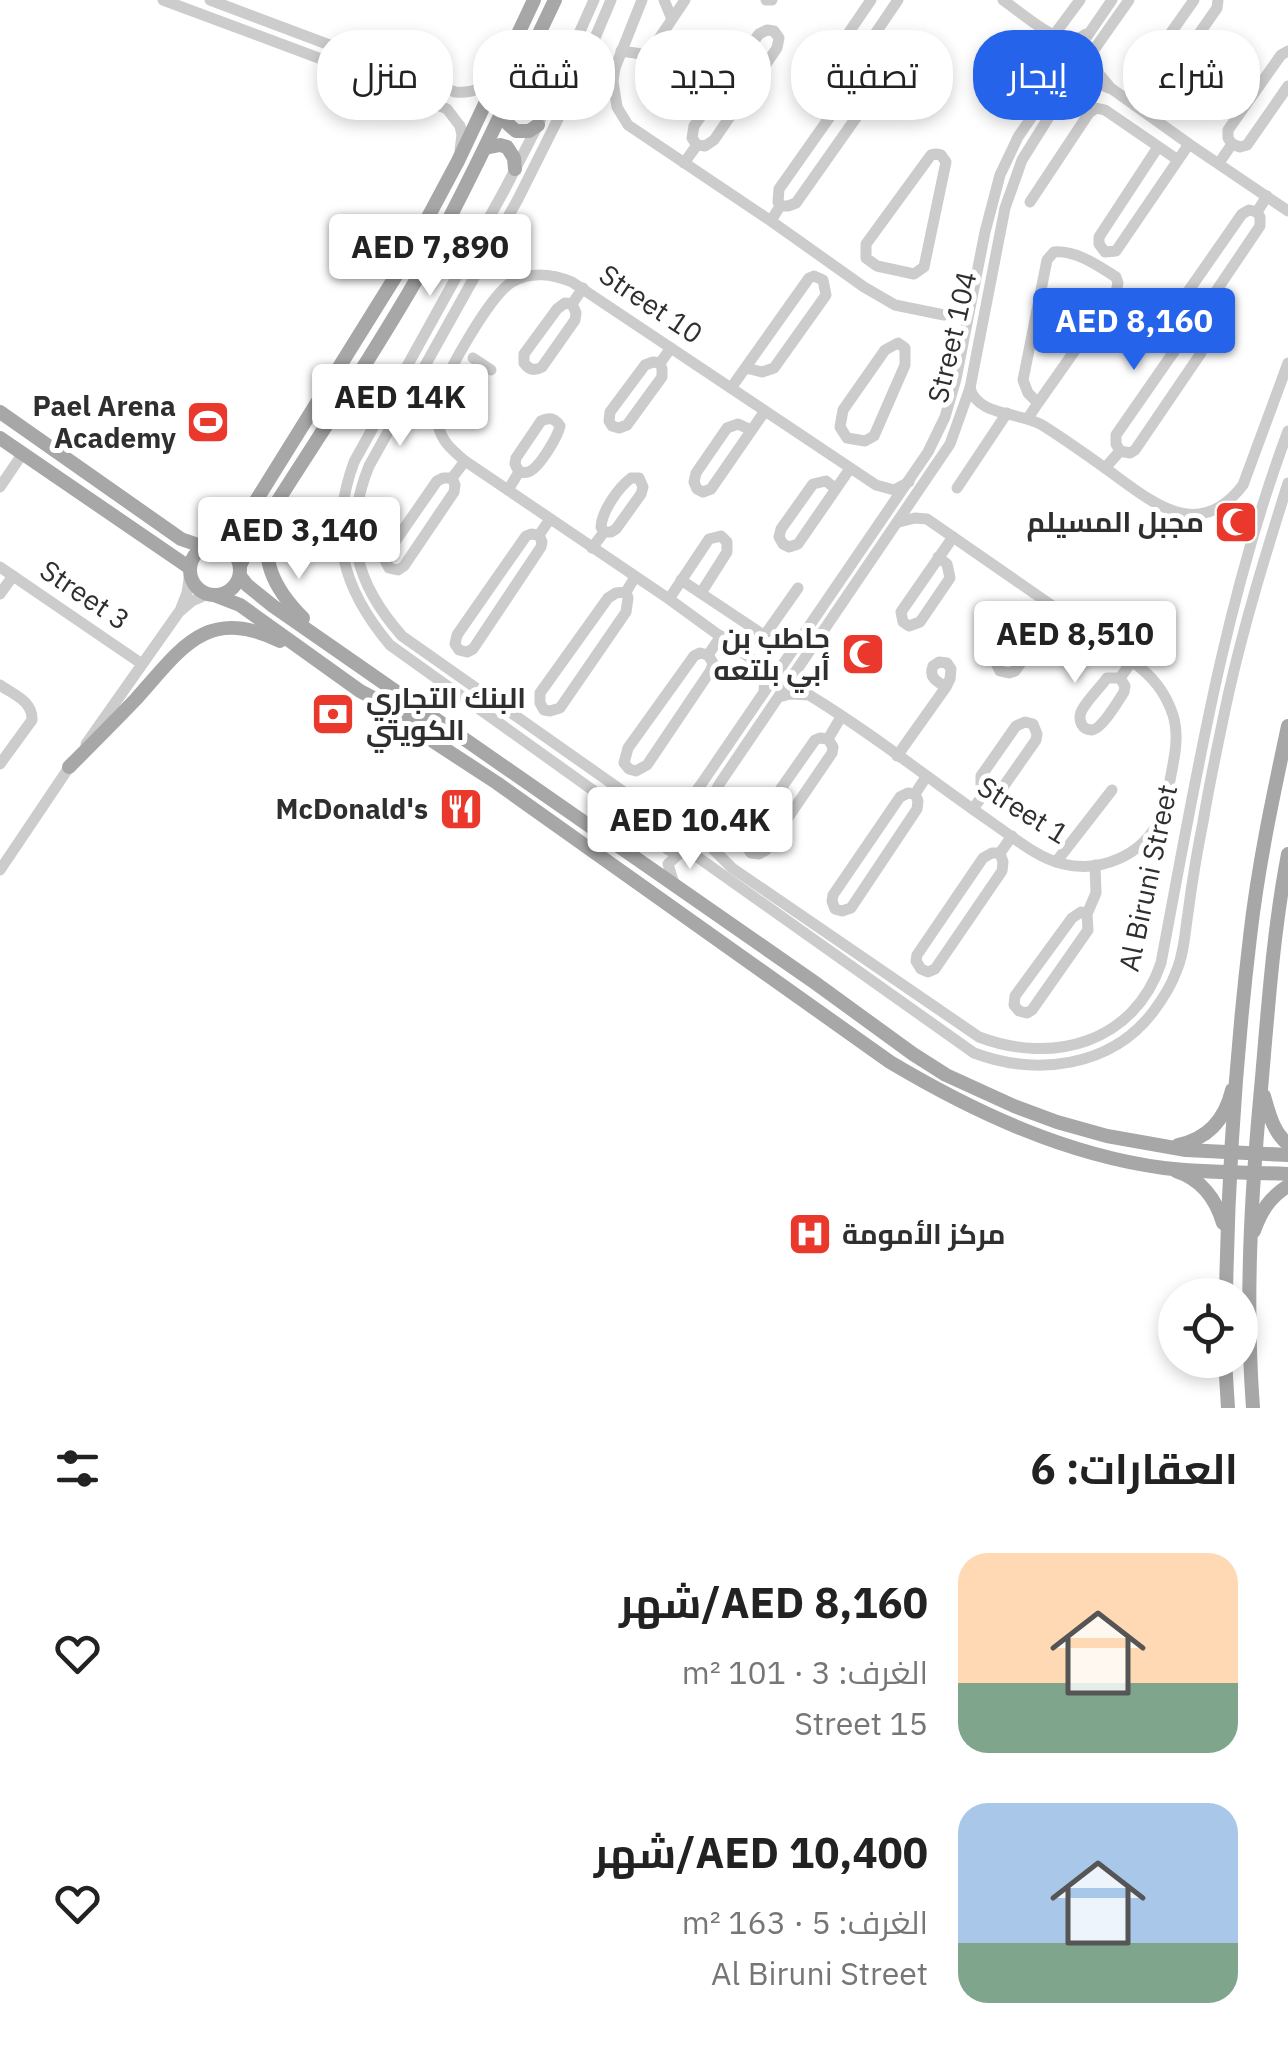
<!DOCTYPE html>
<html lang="ar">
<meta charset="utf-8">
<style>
body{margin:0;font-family:"IBM Plex Sans",Cairo,sans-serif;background:#f2f2f2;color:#222;direction:rtl;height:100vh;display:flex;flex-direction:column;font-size:38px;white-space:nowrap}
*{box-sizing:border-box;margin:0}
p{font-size:32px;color:#767676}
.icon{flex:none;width:55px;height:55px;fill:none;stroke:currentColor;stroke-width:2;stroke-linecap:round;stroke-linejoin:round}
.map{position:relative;height:1408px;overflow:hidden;direction:ltr}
.side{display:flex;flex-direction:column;background:#fff;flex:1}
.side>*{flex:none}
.banner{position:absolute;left:30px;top:30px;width:1230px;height:90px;direction:rtl;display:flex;gap:20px}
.tools{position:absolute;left:1158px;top:1278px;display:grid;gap:20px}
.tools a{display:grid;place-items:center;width:100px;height:100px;border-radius:50%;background:#fff;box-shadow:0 5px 15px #0003;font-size:50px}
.price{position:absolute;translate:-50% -85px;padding:0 22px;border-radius:10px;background:#fff;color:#222;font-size:32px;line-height:65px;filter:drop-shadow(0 2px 5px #0008)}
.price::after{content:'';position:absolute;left:50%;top:60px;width:30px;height:22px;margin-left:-15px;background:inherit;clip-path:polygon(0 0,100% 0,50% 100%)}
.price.selected{background:#2563eb;color:#fff}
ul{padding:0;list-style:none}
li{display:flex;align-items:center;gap:30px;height:250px;padding:0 50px}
li span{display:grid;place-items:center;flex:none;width:280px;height:200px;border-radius:30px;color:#555}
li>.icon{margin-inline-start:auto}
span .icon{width:120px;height:120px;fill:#fffc;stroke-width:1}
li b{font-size:42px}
h2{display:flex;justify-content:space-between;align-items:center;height:120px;padding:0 50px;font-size:42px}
.pill{padding:0 35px;border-radius:40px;background:#fff;box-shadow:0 5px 15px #0003;font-size:35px;line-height:90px}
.pill.selected{background:#2563eb;color:#fff}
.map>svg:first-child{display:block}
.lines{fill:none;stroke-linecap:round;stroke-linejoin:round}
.minor{stroke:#ccc;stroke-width:11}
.major{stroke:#a7a7a7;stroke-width:14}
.labels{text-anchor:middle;stroke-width:10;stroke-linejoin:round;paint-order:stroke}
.street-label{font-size:28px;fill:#2f2f2f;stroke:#fff}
.poi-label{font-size:28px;font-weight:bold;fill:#2f2f2f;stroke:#fff;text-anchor:end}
</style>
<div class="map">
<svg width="1288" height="1408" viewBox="0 0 1288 1408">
<rect width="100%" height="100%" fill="#fff"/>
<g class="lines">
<g class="minor">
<path d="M 163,0 L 364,75 L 447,109 L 460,126 L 462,135 L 460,150"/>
<path d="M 210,0 L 455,92 C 473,94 483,88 495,75"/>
<path d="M 594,0 L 538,125 L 505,189 L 354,462 C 328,534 341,587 390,645 L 594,791 C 615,806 640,817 658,835"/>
<path d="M 611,0 L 575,85 L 518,199 L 369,466 C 342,533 355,583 402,636 L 631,797 L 650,807 L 670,810"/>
<path d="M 642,0 L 615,68 L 613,81 L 617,107 L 628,125 L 771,221 L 864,287 L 895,305 L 944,315 L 962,310 L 968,301"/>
<path d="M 664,0 L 672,19"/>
<path d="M 766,0 L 772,0"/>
<path d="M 871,0 L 841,44 L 843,54 L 849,58 L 860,56 L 898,0"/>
<path d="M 1003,0 C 1019,11 1052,40 1070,40 C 1078,40 1079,38 1086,34"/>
<path d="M 1054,35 L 1080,0"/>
<path d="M 621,51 L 642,54 L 650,52 L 685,0"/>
<path d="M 1093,51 L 1099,74 L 1109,86"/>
<path d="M 1148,87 L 1158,89 L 1164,84 L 1217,8 L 1218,0"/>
<path d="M 1067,88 L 1084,83 L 1096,83 L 1112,89 L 1189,144 L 1288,211"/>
<path d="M 1136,106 L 1148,87 L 1144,79 L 1144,71 L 1194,0"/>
<path d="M 1232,144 L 1240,147 L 1247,145 L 1288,86"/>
<path d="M 1158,147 L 1099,237 L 1099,244 L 1105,252 L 1116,251 L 1189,144"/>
<path d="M 936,154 L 941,155 L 946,162 L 924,267 L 914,274 L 877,266 L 866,258 L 866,244 L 931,155 Z"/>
<path d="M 684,163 L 697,145 L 705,146 L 714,140 L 777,48 L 779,38 L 774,31 L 767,30 L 759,34 L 694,126 L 692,138 L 697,145"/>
<path d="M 1219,163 L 1232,144 L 1228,138 L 1228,130 L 1281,55 L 1288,51"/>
<path d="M 1030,202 L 1089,113 L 1096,108 L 1105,110 L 1178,160"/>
<path d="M 1257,212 L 1249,210 L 1242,214 L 1187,293 L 1187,302 L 1192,308 L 1198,309 L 1206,306 L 1260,226 L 1260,217 L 1257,212 L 1267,196"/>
<path d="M 771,221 L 780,206 L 778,202 L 779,189 L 848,91 L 857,87 L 864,90 L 867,100 L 865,105 L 796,203 L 788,206 L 780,206"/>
<path d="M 572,304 L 576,313 L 575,320 L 542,367 C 535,371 529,370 524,363 L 524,354 L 557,309 L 565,303 L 572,304 L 583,288"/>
<path d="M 898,343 L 905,348 L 905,365 L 874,436 L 865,441 L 847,438 L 840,427 L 843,410 L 885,350 Z"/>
<path d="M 473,358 L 491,370"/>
<path d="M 660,363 L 653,362 L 645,365 L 610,412 L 609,421 L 612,426 L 619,428 L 627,425 L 662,377 L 662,369 L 660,363 L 671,348"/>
<path d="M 731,388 L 809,278 L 814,276 L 823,280 L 826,295 L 774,368 L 762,372 L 746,368"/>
<path d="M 970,388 C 977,416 1020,412 1042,425 C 1063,438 1084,453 1105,468 C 1150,500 1197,545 1243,485 L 1288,363"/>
<path d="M 440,393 L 461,406 L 455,418"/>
<path d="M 1028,418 L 1038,403 L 1116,292 L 1118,283 L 1116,277 C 1097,265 1076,250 1054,252 L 1047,260 L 1023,380 L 1028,393 L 1038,403"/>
<path d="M 751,430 L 738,424 L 727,428 L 696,473 L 694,482 L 697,489 L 703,492 L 711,489 L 765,411"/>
<path d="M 1105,468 L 1120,451 L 1130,453 L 1135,450 L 1201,353 L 1203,346 L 1199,338 L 1191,335 L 1182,340 L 1116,435 L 1116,444 L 1120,451"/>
<path d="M 452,478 L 455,485 L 454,492 L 404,566 L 398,570 L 389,568 L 385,560 L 387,553 L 437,481 L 443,478 L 452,478 L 465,461"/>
<path d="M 0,487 L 23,453"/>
<path d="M 957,488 L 1007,413"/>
<path d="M 836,489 L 826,481 L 813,484 L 781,529 L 779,537 L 783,544 L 789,547 L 798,544 L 849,470"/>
<path d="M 508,490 L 519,472 L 515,464 L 516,458 L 541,421 C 549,417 555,418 560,426 C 558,436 539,469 528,472 C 525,473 522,472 519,472"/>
<path d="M 539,535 L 542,542 L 541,547 L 473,649 L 467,652 L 459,650 L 455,644 L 457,635 L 526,536 L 531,534 L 539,535 L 550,519"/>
<path d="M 592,548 L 604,532 L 611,532 L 616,529 L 641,494 L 643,487 L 639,478 L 631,478 C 618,488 602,511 601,527 L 604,532"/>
<path d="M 938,557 L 947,564 L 950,578 L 920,622 L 909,626 L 903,622 L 901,612 L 953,537"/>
<path d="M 0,567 L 142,664"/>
<path d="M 681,580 L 762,634 L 767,632 L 798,588"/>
<path d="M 626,592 L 616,593 L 608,598 L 540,693 L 540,703 L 544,710 L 550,711 L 560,708 L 626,612 L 628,598 L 626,592 L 635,577"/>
<path d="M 0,594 L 13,576"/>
<path d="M 669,599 L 709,539 L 721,536 L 727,542 L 727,552 L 701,593"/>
<path d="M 181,608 L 187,593 L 190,572"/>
<path d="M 1031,619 L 1039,624 L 1041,634 L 1015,671 L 1009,673 L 1000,671 L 996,663 L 996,656 L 1021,622 Z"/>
<path d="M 708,655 L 700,653 L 694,656 L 628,748 L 624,763 L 629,769 L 636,771 L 647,765 L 711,670 L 713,663 L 708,655 L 721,636"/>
<path d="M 1120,678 L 1125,686 L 1124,692 C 1118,701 1102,729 1092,730 C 1082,730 1078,721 1081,712 C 1086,701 1099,689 1107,678 L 1120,678 L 1132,661"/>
<path d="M 0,685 C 14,695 33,701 32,720 L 0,764"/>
<path d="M 764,692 L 765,677 L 757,663 L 669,599 L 465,461 C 452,450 441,441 438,424 C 436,414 437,403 440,393 C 450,368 490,295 512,282 C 532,271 552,274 572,282 L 876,485 L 894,490 L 909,482"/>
<path d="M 779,697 L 790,694 L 809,695 C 872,733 930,780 991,822 C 1013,837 1037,858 1063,864 C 1101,873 1143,855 1159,820 C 1166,806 1168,790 1171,775 C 1175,755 1179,735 1173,715 C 1165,691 1152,676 1132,661 L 927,519 L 915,518 L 899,522"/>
<path d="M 828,739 L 820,738 L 815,740 L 747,837 L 746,846 L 751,853 L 759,854 L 766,850 L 832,753 L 833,747 L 828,739 L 841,717"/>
<path d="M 86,744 L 179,612 L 192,601 L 208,594"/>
<path d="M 897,756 L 946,687 L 950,679 L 951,669 L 947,663 L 939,662 L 933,666 C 928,678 938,682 946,687"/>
<path d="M 915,794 L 908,793 L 900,797 L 833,895 L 832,901 L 835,909 L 842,911 L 851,908 L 917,809 L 918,801 L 915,794 L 926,777"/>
<path d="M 680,808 L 691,798 L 702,783 L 928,452 L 945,417 L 956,379 L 985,232 L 1000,175 L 1018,137 L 1112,0"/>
<circle cx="680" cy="831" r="22"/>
<path d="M 973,809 L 985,792 L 992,794 L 1001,790 L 1036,740 L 1037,734 L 1033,724 L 1025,722 L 1016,726 L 981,776 L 981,785 L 985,792"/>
<path d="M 701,825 L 706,807 L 720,783 L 950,444 L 970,388 L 1005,208 L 1022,160 L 1067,88 L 1129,0"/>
<path d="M 702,832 L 709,845 L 732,868 L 979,1037 C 1053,1065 1134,1043 1161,963 C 1195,784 1224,602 1288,431"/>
<path d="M 686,852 L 696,856 L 974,1053 C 1036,1076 1110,1068 1153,1012 C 1162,1000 1171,986 1176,972 C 1184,954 1185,932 1188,913 C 1192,882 1197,852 1203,822 C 1210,780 1219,738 1228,696 C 1244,624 1266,553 1288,483"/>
<path d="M 1000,853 L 1003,862 L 1002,871 L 935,969 L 928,972 L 921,969 L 916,961 L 917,955 L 983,858 L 992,853 L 1000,853 L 1012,836"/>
<path d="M 1056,862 L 1112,790"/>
<path d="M 0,870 L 72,763"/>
<path d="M 675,887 L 668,864 L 680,853"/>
<path d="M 1087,914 L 1081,912 L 1072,918 L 1015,996 L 1014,1005 L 1019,1011 L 1027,1013 L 1032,1010 L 1088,930 L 1087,914 L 1096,893 L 1095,865"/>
</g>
<g class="major">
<path d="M 506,110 L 508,124 L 516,131 L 529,131 L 538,125"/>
<path d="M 485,148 L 500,145 L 507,147 L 514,158 L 515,169"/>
<path d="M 0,412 L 181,539 L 204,547"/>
<path d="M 0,438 L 190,568"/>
<path d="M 272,517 C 258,558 274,589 303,618"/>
<path d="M 217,544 L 239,528 L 402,266 L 458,161 L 534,0"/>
<circle cx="215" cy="570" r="25"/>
<path d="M 240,566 L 248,548 C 305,456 366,368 419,275 C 469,185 511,92 555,0"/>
<path d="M 240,576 L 247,585 L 273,606 L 814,982 L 913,1054 L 946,1075 L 1014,1106 L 1057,1122 L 1107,1136 L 1186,1150 L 1288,1155"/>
<path d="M 214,595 L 240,605 L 360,691 L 419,722 L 422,734 L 497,783 L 890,1062 C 974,1112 1066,1155 1164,1168 C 1204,1173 1247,1172 1288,1174"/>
<path d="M 69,767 C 92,744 114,722 136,699 C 181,649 206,605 280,641"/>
<path d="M 1264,1096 C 1269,1113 1273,1132 1288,1144"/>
<path d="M 1178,1145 C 1207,1139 1225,1120 1232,1090"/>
<path d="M 1176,1171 C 1201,1179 1216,1199 1223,1223"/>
<path d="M 1254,1231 C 1261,1211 1270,1197 1288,1186"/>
<path d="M 1226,1295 C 1228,1176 1236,1055 1250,937 C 1258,866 1273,796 1288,726"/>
<path d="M 1225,1360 L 1228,1408"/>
<path d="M 1253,1408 C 1245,1301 1251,1195 1261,1089 C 1268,1010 1273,932 1288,854"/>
</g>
</g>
<defs>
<g id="stadium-square" transform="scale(2.25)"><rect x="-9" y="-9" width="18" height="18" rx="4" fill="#eb382c" stroke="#fff"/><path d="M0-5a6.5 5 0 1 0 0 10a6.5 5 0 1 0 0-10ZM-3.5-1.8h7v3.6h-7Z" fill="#fff"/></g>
<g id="mosque-square" transform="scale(2.25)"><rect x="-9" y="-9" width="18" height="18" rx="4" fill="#eb382c" stroke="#fff"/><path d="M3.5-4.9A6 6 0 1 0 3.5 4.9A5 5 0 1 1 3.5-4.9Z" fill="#fff"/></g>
<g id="bank-square" transform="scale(2.25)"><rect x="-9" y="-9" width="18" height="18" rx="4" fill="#eb382c" stroke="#fff"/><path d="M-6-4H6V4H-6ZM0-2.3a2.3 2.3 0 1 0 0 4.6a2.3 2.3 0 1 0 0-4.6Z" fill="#fff"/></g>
<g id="restaurant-square" transform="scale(2.25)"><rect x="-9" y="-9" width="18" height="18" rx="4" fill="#eb382c" stroke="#fff"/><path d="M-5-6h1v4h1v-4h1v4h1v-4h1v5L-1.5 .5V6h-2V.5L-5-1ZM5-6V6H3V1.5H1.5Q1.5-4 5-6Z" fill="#fff"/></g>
<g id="hospital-square" transform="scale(2.25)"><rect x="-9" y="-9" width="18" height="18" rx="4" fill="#eb382c" stroke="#fff"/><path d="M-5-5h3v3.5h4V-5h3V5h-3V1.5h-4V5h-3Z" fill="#fff"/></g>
</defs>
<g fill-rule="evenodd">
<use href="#stadium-square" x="208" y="422"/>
<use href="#mosque-square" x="1236" y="522"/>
<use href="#mosque-square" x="863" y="654"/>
<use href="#bank-square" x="333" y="714"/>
<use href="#restaurant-square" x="461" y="809"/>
<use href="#hospital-square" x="810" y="1234"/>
</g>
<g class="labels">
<g class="street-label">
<text transform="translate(651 304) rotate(34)" y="10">Street 10</text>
<text transform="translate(952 337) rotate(-77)" y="10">Street 104</text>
<text transform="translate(85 595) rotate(34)" y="10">Street 3</text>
<text transform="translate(1023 810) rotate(32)" y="10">Street 1</text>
<text transform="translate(1148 878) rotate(-78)" y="10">Al Biruni Street</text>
</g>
<g class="poi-label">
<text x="176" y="416">Pael Arena<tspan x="176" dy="32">Academy</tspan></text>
<text x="1204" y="532">مجبل المسيلم</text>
<text x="830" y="648">حاطب بن<tspan x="830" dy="32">أبي بلتعه</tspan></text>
<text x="366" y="708" text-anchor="start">البنك التجاري<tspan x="366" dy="32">الكويتي</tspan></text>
<text x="428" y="819">McDonald's</text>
<text x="842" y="1244" text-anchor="start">مركز الأمومة</text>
</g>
</g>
</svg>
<div class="tools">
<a><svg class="icon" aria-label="locate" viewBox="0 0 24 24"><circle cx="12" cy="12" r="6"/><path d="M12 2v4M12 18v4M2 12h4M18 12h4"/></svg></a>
</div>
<b class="price" style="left:430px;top:299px">AED 7,890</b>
<b class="price selected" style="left:1134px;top:373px">AED 8,160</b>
<b class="price" style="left:400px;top:449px">AED 14K</b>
<b class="price" style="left:299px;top:582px">AED 3,140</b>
<b class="price" style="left:1075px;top:686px">AED 8,510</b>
<b class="price" style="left:690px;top:872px">AED 10.4K</b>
<div class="banner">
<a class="pill">شراء</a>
<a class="pill selected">إيجار</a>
<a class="pill">تصفية</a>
<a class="pill">جديد</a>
<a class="pill">شقة</a>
<a class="pill">منزل</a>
</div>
</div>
<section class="side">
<h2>العقارات: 6<svg class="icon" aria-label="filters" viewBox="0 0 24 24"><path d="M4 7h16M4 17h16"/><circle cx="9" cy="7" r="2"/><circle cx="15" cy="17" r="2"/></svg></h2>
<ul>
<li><span style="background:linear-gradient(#ffd9b3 65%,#7fa58c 0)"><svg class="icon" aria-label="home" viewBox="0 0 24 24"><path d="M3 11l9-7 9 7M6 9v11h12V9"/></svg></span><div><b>AED 8,160/شهر</b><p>الغرف: 3 · 101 m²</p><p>Street 15</p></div><svg class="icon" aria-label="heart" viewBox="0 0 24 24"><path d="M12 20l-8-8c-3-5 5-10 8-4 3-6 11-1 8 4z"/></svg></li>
<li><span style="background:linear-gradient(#a9c7e8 70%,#7fa58c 0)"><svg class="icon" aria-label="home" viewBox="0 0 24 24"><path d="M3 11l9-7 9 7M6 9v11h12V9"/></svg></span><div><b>AED 10,400/شهر</b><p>الغرف: 5 · 163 m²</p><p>Al Biruni Street</p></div><svg class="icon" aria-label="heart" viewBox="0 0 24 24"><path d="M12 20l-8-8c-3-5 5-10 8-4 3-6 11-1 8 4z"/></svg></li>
</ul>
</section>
